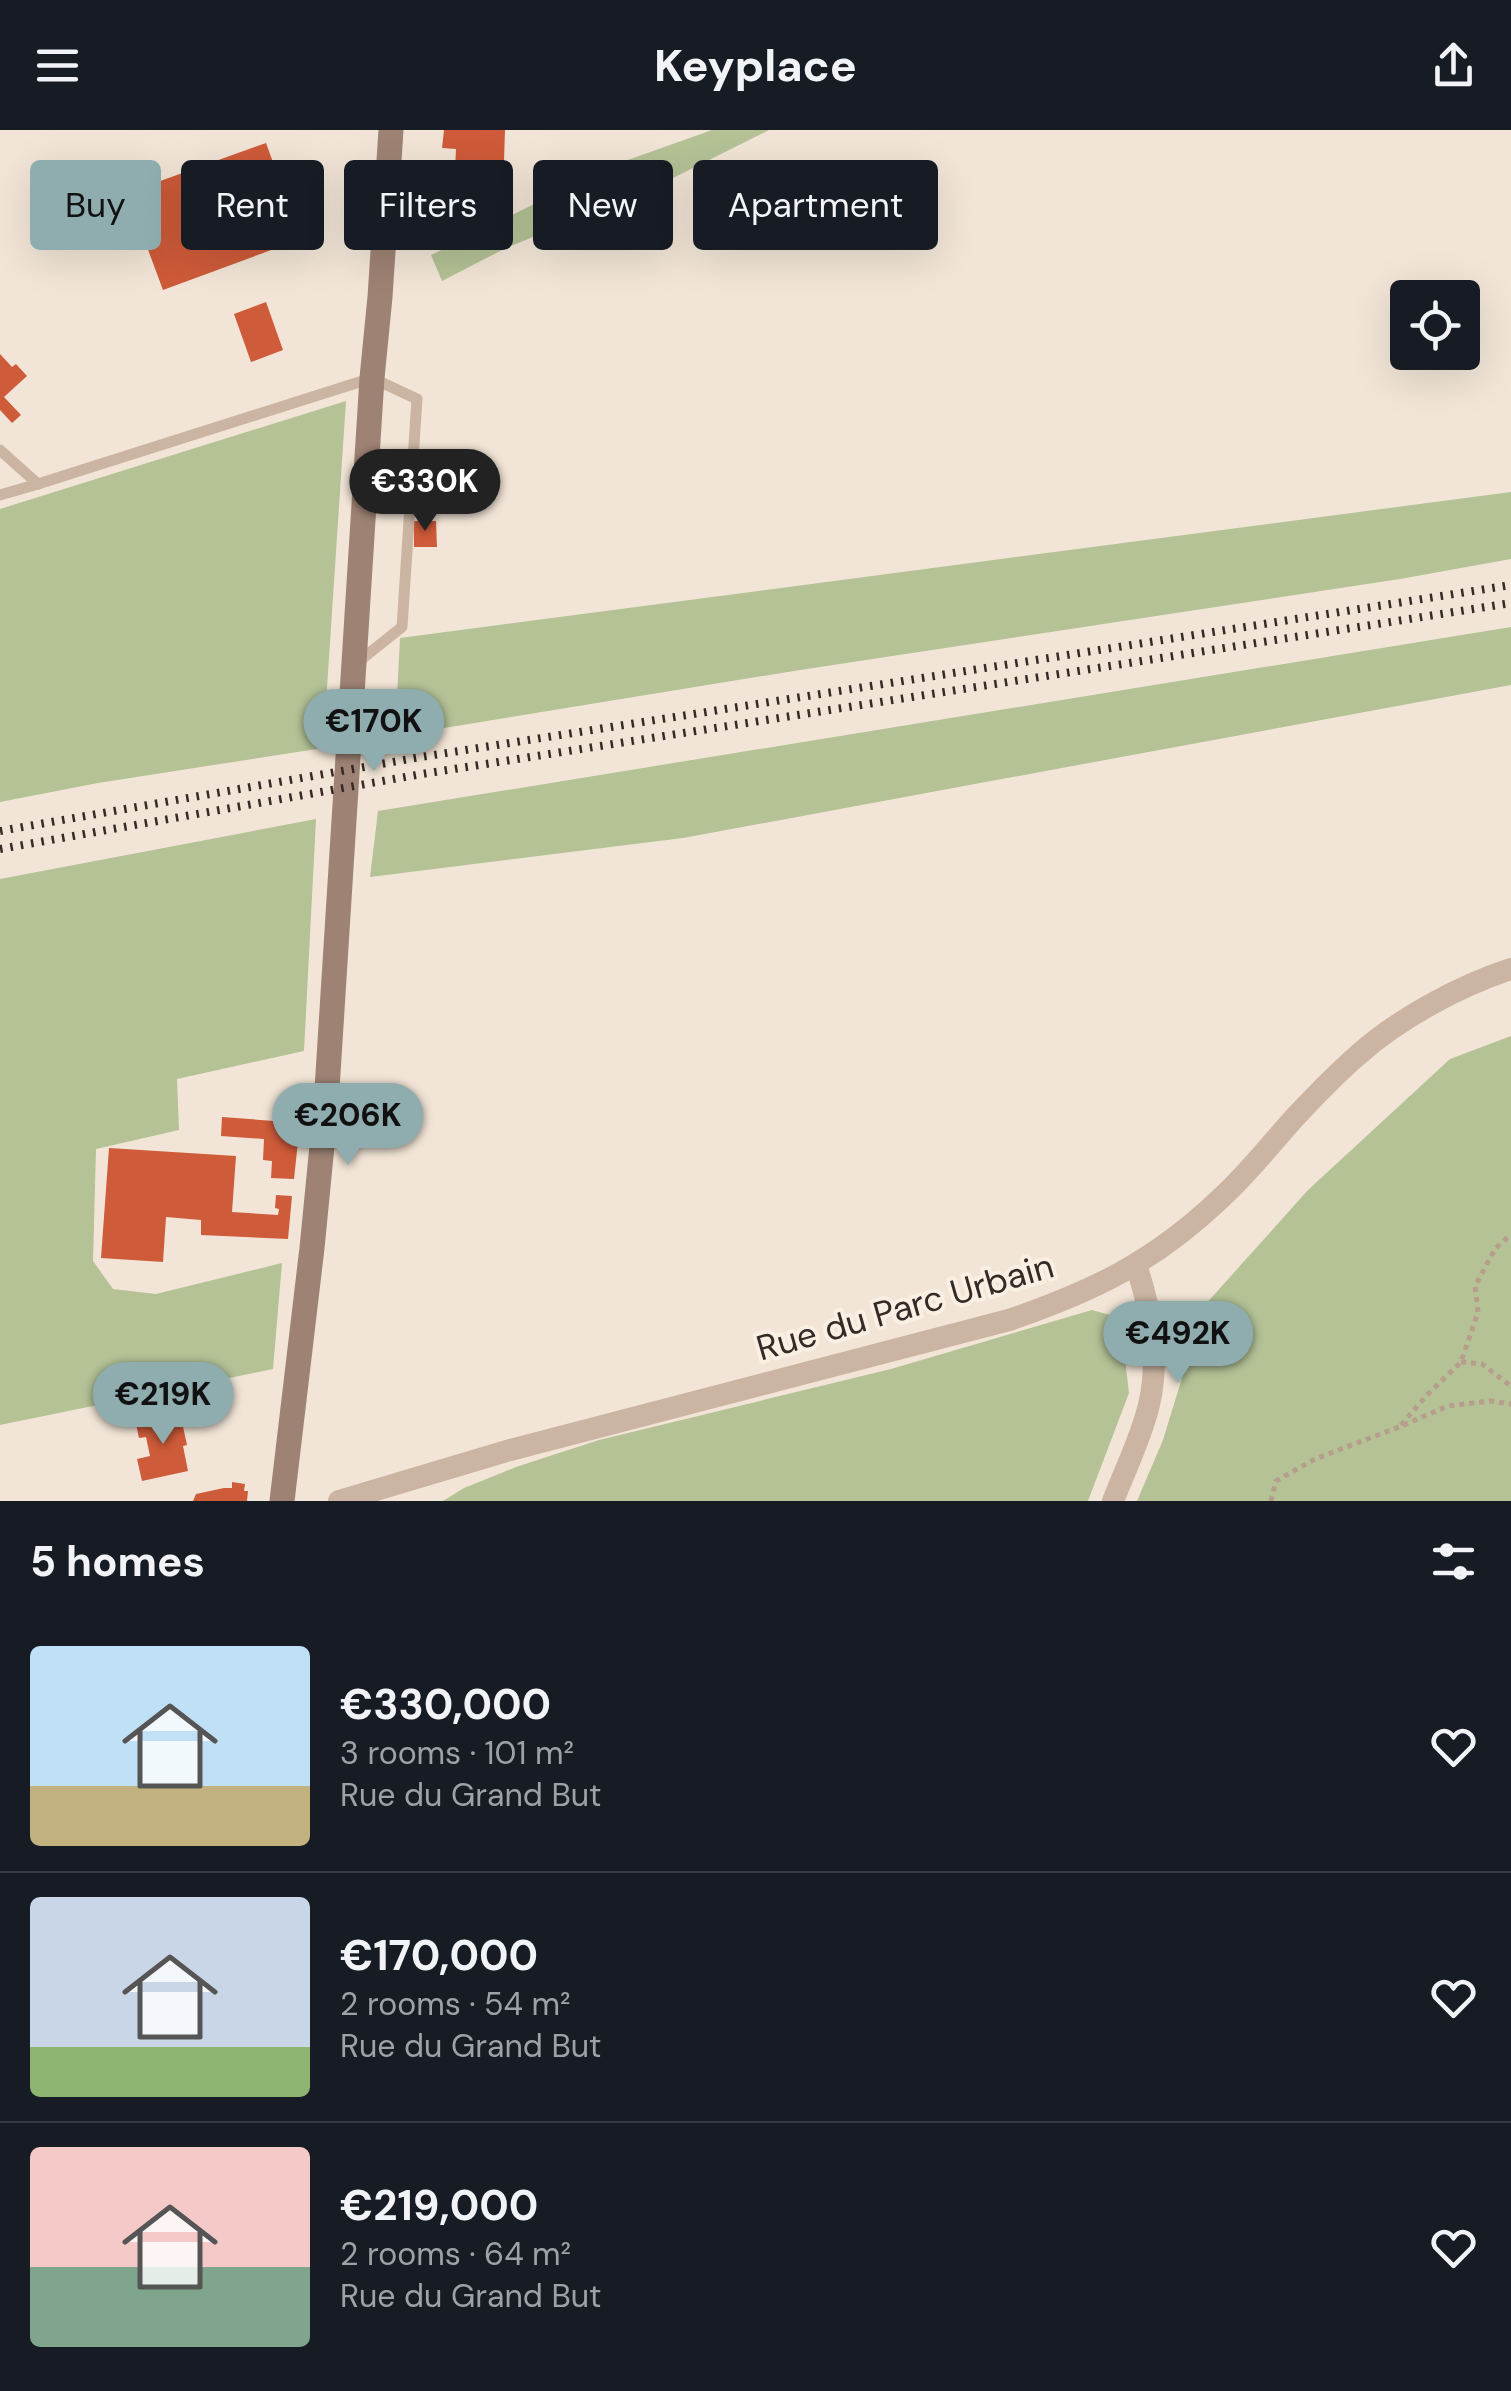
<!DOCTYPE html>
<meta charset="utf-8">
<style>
body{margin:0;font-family:"DM Sans",sans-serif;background:#20242c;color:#f1f3f6;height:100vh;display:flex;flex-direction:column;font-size:38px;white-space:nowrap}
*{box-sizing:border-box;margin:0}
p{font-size:32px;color:#9ea1a6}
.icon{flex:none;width:55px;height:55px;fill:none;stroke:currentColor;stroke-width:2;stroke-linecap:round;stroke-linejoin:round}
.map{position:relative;height:1371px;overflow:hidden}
.drawer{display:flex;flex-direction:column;background:#171b24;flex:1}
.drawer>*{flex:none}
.guide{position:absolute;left:30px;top:30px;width:1000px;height:90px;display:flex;gap:20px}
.tools{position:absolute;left:1390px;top:150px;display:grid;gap:20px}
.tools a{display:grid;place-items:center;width:90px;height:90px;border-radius:10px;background:#171b24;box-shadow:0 10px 40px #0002;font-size:50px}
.price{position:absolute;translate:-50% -85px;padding:0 22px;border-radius:35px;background:#8facaf;color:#111;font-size:32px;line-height:65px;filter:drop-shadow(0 2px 5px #0008)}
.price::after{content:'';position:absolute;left:50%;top:60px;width:30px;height:22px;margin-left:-15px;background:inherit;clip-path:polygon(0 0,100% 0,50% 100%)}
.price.current{background:#222;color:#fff}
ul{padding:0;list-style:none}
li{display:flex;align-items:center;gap:30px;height:250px;padding:0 30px}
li+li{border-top:2px solid #363941}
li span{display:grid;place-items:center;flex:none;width:280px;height:200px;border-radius:10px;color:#555}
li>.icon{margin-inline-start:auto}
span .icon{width:120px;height:120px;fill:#fffc;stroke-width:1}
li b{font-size:42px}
h2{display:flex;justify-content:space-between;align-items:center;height:120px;padding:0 30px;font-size:42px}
.pill{padding:0 35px;border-radius:10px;background:#171b24;box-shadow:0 10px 40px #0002;font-size:35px;line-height:90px}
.pill.current{background:#8facaf;color:#111}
header{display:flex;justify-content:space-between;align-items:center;height:130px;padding:0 30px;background:#171b24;font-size:45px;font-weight:700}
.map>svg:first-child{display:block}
.green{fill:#b4c296}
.building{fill:#ce5b39}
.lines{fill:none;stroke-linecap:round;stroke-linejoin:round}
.path{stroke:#b79e8c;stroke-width:5;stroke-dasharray:5 5;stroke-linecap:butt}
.service{stroke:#cbb4a2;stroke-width:11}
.minor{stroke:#cbb4a2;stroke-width:22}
.secondary{stroke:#9e8374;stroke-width:25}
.rail{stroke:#352a25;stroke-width:8;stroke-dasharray:2.5 8;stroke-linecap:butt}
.labels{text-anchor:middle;stroke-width:8;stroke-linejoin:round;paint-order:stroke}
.street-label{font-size:35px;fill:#352a25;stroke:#faefe3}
</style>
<header><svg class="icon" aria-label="menu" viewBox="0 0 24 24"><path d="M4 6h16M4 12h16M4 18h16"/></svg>Keyplace<svg class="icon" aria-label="share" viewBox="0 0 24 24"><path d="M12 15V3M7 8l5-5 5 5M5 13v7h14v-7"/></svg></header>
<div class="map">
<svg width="1511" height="1371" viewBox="0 0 1511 1371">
<rect width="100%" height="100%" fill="#f2e5d7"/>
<g class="green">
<path d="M 712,0 L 769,0 L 661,54 L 506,118 L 442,151 L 431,125 L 611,36 Z"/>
<path d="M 346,271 L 323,618 L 98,653 L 0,672 L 0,379 Z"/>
<path d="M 1511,362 L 1511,429 L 1400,449 L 800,540 L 395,606 L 400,508 Z"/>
<path d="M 1511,497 L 1511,555 L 683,708 L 370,747 L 378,681 Z"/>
<path d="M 316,689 L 304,921 L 177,949 L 179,1000 L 96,1019 L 93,1131 L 113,1159 L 156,1164 L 282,1133 L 273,1239 L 0,1295 L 0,749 Z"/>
<path d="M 1511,906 L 1511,1371 L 1137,1371 L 1163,1310 L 1204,1176 L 1308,1060 L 1450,929 Z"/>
<path d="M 1092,1180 L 1110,1185 L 1122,1203 L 1129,1263 L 1088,1371 L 443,1371 L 464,1358 L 516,1337 L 599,1310 L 891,1239 Z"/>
</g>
<g class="building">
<path d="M 444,0 L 505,0 L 503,62 L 489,61 L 488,75 L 453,73 L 454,53 L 440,52 L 441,38 L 455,39 L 456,19 L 442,18 Z"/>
<path d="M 266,13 L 301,109 L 163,160 L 127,63 Z"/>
<path d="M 266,172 L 283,220 L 251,232 L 234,184 Z"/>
<path d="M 0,224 L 12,237 L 16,234 L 27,246 L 4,267 L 21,285 L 12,293 L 0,280 Z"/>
<path d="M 414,391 L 436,391 L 437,417 L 414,417 Z"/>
<path d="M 222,987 L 300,993 L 294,1049 L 271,1048 L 272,1031 L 263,1030 L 264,1009 L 221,1006 Z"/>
<path d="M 109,1018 L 236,1026 L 232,1082 L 278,1085 L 279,1079 L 275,1078 L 276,1065 L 292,1066 L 288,1109 L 201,1105 L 201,1090 L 166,1087 L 163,1132 L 101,1128 Z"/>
<path d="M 180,1283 L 187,1315 L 183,1316 L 188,1341 L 142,1351 L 137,1329 L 150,1326 L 146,1307 L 139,1308 L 136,1294 Z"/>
<path d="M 232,1352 L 245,1354 L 244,1361 L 248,1361 L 247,1371 L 193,1371 L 196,1364 L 224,1358 L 232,1358 Z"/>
</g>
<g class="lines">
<g class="path">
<path d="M 1461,1232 L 1482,1234 L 1511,1256"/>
<path d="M 1401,1295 L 1428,1264 L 1461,1232 L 1478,1182 L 1475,1156 L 1495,1119 L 1511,1104"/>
<path d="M 1271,1371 L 1276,1351 L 1315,1329 L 1399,1297 L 1448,1276 L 1490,1271 L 1511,1274"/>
</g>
<g class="service">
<path d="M 0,320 L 38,354 L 372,248 L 417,269 L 402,497 L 358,532"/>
<path d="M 0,365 L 38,354"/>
</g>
<g class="minor">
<path d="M 339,1371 L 510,1320 L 1009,1190 C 1094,1161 1155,1131 1220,1069 C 1249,1043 1272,1012 1298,984 C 1317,964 1337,943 1358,925 C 1398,889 1459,856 1511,839"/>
<path d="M 1113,1371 C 1125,1340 1141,1308 1149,1275 C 1160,1227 1151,1180 1136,1135"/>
</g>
<path class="secondary" d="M 282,1371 L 312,1118 L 326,975 L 372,248 L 380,167 L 391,0"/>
<g class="rail">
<path d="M 0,701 L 421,627 L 1511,455"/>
<path d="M 0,719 L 422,644 L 1511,473"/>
</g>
</g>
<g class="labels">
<g class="street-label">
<text transform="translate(905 1177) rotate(-16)" y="12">Rue du Parc Urbain</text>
</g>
</g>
</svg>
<div class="tools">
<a><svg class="icon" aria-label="locate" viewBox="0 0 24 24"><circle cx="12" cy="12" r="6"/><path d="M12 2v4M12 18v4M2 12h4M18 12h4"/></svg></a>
</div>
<b class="price current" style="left:425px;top:404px">€330K</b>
<b class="price" style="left:374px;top:644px">€170K</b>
<b class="price" style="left:348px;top:1038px">€206K</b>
<b class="price" style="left:1178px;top:1256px">€492K</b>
<b class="price" style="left:163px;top:1317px">€219K</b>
<div class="guide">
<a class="pill current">Buy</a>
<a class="pill">Rent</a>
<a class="pill">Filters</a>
<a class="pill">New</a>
<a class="pill">Apartment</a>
</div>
</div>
<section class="drawer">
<h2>5 homes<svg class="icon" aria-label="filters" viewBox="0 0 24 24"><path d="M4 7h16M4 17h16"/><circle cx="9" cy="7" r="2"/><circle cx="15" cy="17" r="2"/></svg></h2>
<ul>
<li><span style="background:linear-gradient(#bfe0f5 70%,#c2b280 0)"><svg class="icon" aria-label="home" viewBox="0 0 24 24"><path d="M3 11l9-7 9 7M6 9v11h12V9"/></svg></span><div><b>€330,000</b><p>3 rooms · 101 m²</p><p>Rue du Grand But</p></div><svg class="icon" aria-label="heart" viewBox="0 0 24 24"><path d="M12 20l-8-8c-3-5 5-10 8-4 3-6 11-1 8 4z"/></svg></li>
<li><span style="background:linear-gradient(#c9d6e8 75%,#8fb573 0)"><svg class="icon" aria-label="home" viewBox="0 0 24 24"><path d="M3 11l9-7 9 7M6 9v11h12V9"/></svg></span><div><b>€170,000</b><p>2 rooms · 54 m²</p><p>Rue du Grand But</p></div><svg class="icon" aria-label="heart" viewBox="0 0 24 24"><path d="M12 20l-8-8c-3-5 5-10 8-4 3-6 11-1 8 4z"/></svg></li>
<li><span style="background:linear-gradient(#f6c9c9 60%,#7fa58c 0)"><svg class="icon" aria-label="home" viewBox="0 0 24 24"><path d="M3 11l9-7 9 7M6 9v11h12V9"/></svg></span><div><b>€219,000</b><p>2 rooms · 64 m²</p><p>Rue du Grand But</p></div><svg class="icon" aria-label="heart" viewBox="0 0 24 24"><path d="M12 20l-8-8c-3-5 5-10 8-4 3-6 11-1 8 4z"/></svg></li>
</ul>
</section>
